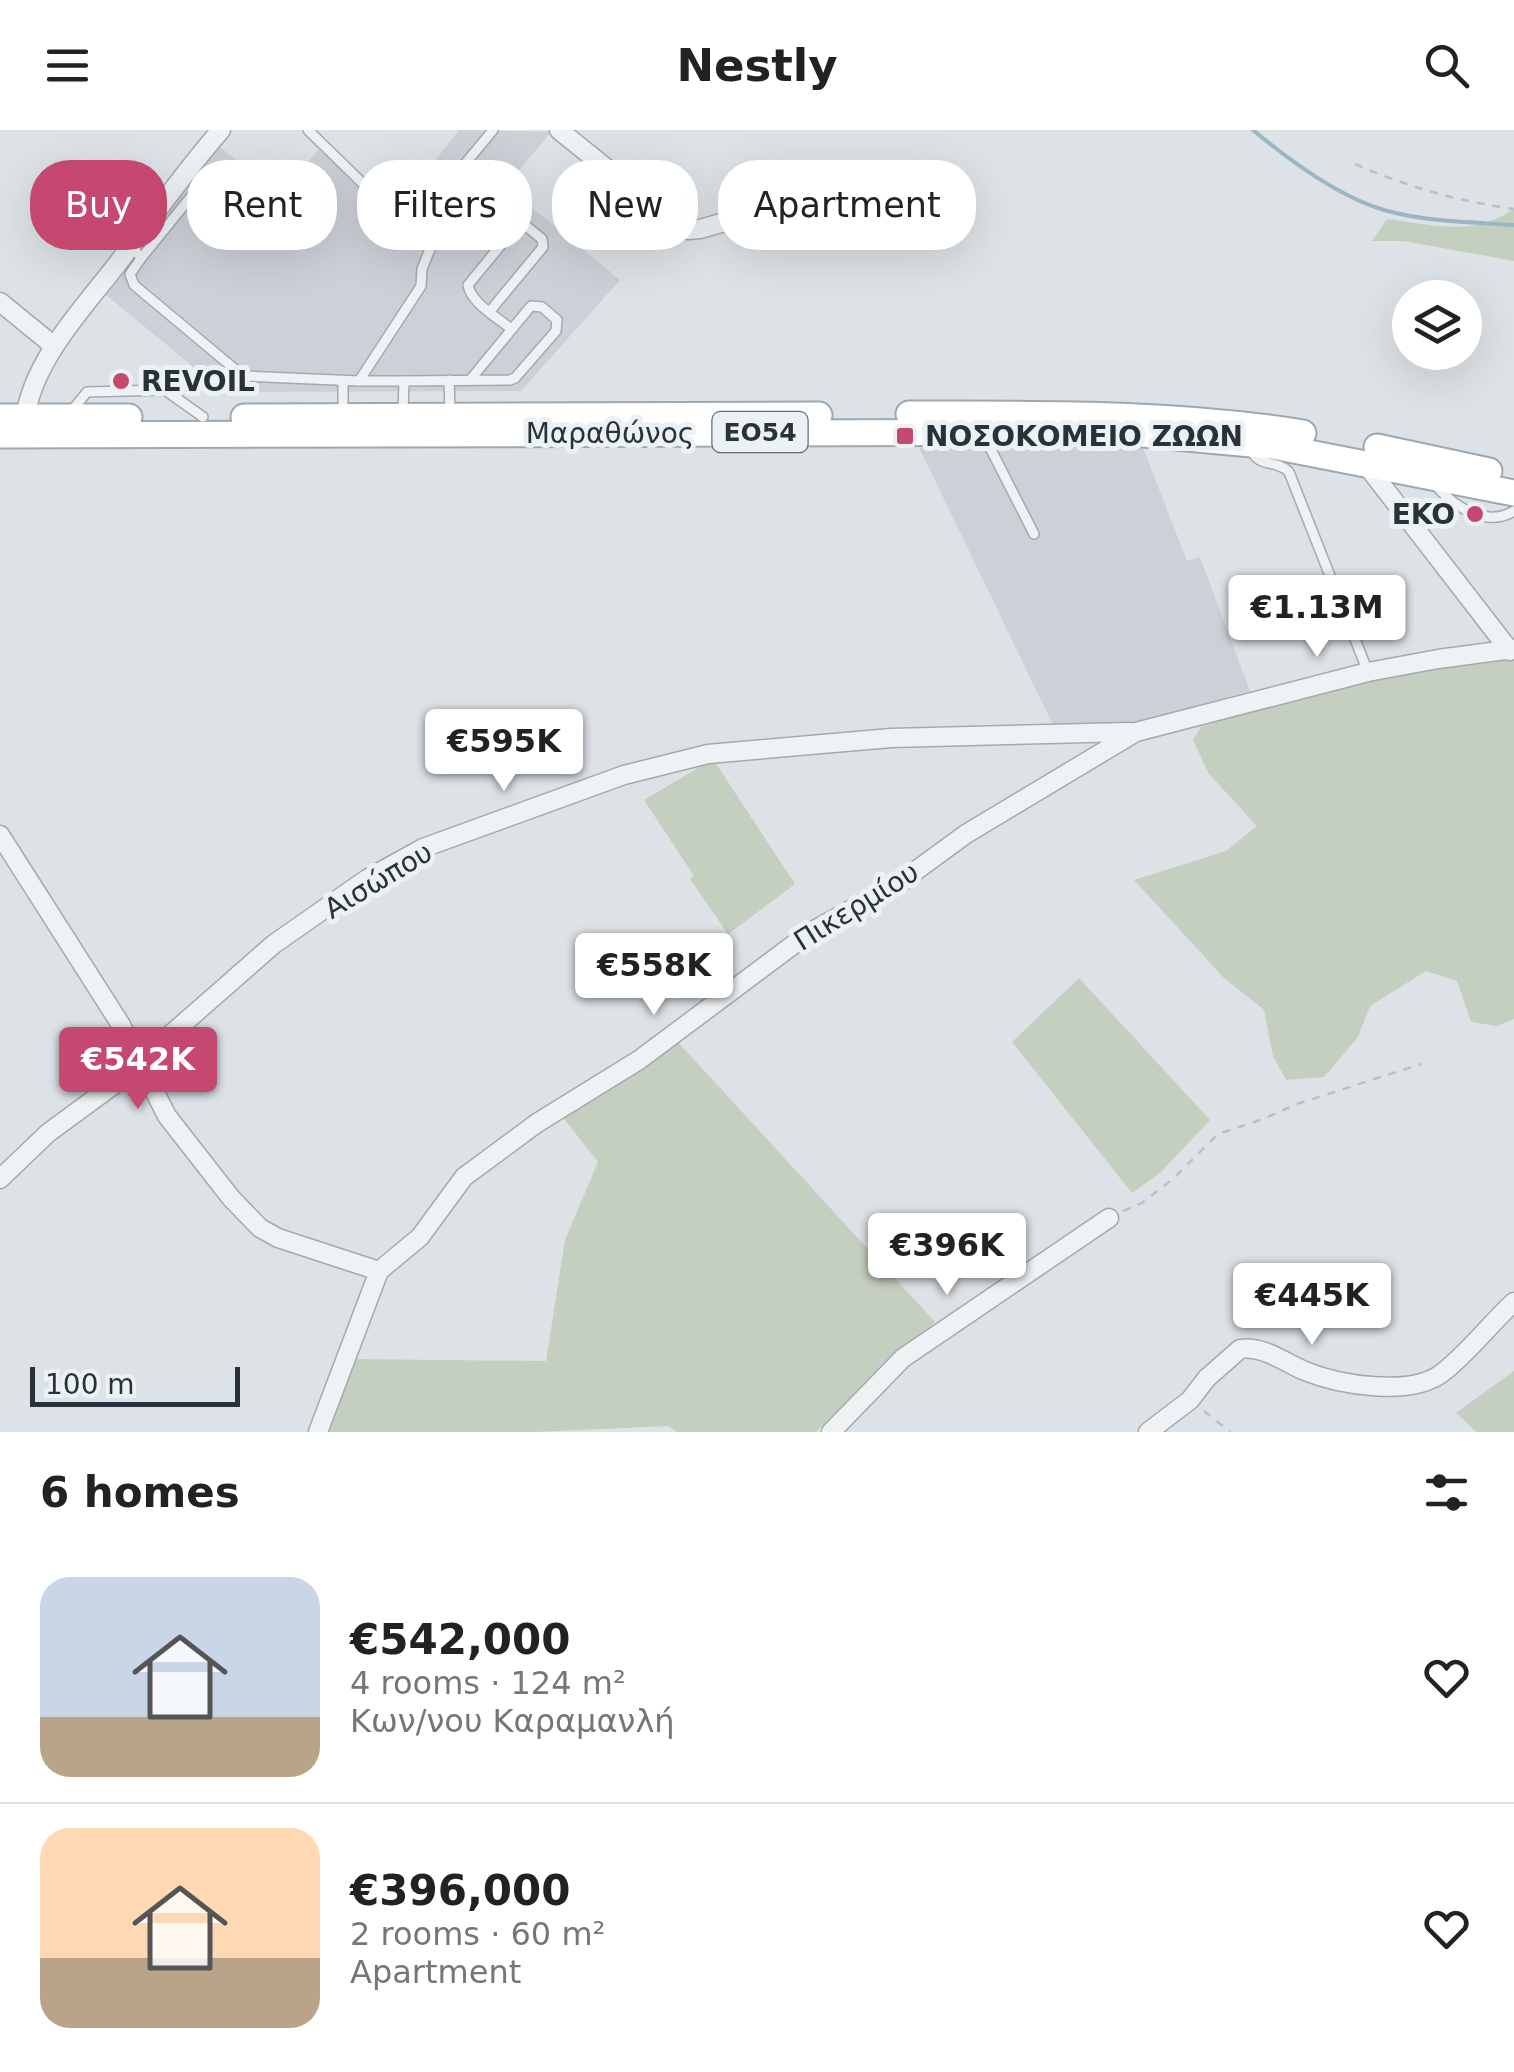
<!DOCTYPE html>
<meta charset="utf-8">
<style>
body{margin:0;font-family:"DejaVu Sans",sans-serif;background:#f2f2f2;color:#222;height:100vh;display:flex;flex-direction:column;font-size:38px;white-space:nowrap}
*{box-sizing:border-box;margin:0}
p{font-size:32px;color:#767676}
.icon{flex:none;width:55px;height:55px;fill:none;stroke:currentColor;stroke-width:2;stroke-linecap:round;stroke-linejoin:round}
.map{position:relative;height:1302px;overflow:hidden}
.details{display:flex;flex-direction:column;background:#fff;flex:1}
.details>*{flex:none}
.banner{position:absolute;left:30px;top:30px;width:1000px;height:90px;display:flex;gap:20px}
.buttons{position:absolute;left:1392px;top:150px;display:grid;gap:20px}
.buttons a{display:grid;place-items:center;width:90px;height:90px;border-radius:50%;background:#fff;box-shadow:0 10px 40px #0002;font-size:50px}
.scale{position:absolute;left:30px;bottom:25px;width:210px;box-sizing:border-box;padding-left:10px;border:5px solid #28323b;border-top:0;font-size:28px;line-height:35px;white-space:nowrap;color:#28323b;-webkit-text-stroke:8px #ecf1f4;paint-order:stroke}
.price{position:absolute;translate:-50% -85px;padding:0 22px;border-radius:10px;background:#fff;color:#222;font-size:32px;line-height:65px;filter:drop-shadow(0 2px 5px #0008)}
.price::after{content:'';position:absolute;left:50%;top:60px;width:30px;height:22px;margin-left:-15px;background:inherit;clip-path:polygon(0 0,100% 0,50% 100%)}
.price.active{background:#c4486f;color:#fff}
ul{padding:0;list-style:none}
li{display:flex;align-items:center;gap:30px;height:250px;padding:0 40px}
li+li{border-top:2px solid #e0e0e0}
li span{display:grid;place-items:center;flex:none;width:280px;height:200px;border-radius:30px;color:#555}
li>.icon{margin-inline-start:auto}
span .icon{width:120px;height:120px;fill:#fffc;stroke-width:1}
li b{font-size:42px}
h2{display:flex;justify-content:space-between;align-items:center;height:120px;padding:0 40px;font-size:42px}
.tag{padding:0 35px;border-radius:40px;background:#fff;box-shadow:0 10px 40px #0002;font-size:35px;line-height:90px}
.tag.active{background:#c4486f;color:#fff}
header{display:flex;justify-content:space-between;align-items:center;height:130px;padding:0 40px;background:#fff;font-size:45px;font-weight:600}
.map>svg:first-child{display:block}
.built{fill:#cbd1d7}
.green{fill:#c5cfbf}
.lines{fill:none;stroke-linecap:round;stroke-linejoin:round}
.stream{stroke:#9ab5c4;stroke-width:4}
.service-casing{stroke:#a3aaaf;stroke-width:12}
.minor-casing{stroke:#a3aaaf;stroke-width:21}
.primary-casing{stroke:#9da8b1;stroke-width:29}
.path{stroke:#bbc0c5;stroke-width:2.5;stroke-dasharray:8 8;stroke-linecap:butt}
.service{stroke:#eff2f5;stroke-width:9}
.minor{stroke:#eff2f5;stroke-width:18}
.primary{stroke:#fff;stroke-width:25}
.poi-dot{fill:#c4486f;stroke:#ecf1f4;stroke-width:4}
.labels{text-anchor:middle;stroke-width:10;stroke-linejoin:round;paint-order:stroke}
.shield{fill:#ecf1f4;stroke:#636b72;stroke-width:2.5}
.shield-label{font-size:25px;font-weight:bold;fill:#28323b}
.poi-label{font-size:28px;font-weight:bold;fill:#28323b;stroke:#ecf1f4;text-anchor:start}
.street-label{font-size:28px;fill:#28323b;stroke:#ecf1f4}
</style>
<header><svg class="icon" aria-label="menu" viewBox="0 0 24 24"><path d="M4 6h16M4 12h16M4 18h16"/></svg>Nestly<svg class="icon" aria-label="search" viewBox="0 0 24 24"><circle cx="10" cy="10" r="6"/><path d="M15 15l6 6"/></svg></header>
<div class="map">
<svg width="1514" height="1302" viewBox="0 0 1514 1302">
<rect width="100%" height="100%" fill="#dde2e6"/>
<g class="built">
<path d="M 459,0 L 551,2 L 506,56 L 620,150 L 521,261 L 224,262 L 100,160 L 215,13 L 280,65 L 319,19 L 393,85 Z"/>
<path d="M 914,307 L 1140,310 L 1187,431 L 1200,427 L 1250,561 L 1138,593 L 1053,595 Z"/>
</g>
<g class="green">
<path d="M 1514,79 L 1514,131 L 1404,111 L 1372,111 L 1387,89 C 1434,95 1472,107 1514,79 Z"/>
<path d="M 1514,526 L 1514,889 L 1497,896 L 1471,892 L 1457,851 L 1426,841 L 1370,876 L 1358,907 L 1324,947 L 1286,950 L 1273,926 L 1264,880 L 1224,848 L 1134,750 L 1226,721 L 1257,696 L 1209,644 L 1193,610 L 1201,597 L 1324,558 L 1421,539 L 1481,534 Z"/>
<path d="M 713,629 L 795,754 L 728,804 L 690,749 L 694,746 L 644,670 Z"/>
<path d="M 1079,848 L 1210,990 L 1160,1043 L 1132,1063 L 1012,912 Z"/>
<path d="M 676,910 L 935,1192 L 870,1249 L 816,1302 L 677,1302 L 669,1296 L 534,1302 L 323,1302 L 351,1229 L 546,1231 L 565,1110 L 598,1032 L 561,985 Z"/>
<path d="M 1514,1241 L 1514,1302 L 1477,1302 L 1456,1283 Z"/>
</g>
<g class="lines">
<path class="stream" d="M 1253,0 C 1289,30 1339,67 1384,80 C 1426,92 1471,92 1514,95"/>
<g class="service-casing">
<g id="service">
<path d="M 412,98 L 493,0"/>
<path d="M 129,117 L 142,127 L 130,144 L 134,155 L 243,246 L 359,251 L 421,156 L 422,139 L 430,119 L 308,0"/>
<path d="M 142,127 L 194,63 L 206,64 L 235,89"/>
<path d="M 490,181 L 543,117 L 542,109 L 525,95 L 514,99 L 468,155 C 471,173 497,187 511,199"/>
<path d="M 449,250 L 450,282"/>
<path d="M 359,251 L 404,251"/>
<path d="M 343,252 L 343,284"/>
<path d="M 403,283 L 404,251 L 510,250 L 515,248 L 556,201 L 557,190 L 542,177 L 531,176 L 470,250"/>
<path d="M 69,284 L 87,262 L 165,260 L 203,287"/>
<path d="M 983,304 L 1034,404"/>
<path d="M 1250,316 C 1256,339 1275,328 1289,342 L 1368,542"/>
<path d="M 1436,356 C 1455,377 1486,398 1514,381"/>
</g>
</g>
<g class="minor-casing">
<g id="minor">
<path d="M 559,0 L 677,95 L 688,100 L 700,99 L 834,61"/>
<path d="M 0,172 L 54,216"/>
<path d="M 25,287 C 35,226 85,177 121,129 C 154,85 185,41 221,0"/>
<path d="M 1364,332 L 1510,521"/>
<path d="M 0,705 L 121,895 L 167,986 L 231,1068 L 260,1098 L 278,1108 L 379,1141"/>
<path d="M 0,1049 L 48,1003 L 112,956 L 274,814 L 367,749 L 423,718 L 624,645 L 708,624 L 891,608 L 1130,602"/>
<path d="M 318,1302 L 379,1141 L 420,1107 L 464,1047 L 537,993 L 639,930 L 809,803 L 899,753 L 966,704 L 1136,602 L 1368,542 L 1438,529 L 1514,519"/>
<path d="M 831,1302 L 903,1228 L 1109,1088"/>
<path d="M 1148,1302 L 1190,1270 L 1207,1248 L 1240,1219 C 1263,1215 1285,1233 1305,1241 C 1339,1255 1411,1267 1442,1243 C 1468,1223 1490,1194 1514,1172"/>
</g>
</g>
<g class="primary-casing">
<g id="primary">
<path d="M 909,284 C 1042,284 1172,282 1303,303"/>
<path d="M 0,287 L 129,287"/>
<path d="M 244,287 L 819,285"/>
<path d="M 0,305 L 1122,302 L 1273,316 L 1514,363"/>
<path d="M 1377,317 L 1489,341"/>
</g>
</g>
<g class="path">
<path d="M 1355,34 C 1407,57 1458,71 1514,79"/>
<path d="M 1123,1081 L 1142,1073 L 1174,1048 L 1218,1004 L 1263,989 L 1297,974 L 1421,934"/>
<path d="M 1204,1281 L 1230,1302"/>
</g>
<use href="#service" class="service"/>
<use href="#minor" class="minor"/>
<use href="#primary" class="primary"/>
</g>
<g class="poi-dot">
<circle cx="121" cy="251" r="10"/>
<rect x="895" y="296" width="20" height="20" rx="5"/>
<circle cx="1475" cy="384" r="10"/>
</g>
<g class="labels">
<rect class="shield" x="712.5" y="282" width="95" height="40" rx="8"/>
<g class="shield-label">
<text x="760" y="311">ΕΟ54</text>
</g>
<g class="poi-label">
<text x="141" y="261">REVOIL</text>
<text x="925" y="316">ΝΟΣΟΚΟΜΕΙΟ ΖΩΩΝ</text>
<text x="1455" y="394" text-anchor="end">EKO</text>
</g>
<g class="street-label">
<text x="610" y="313">Μαραθώνος</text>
<text transform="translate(378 750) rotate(-31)" y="10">Αισώπου</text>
<text transform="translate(856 776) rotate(-32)" y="10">Πικερμίου</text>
</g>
</g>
</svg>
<div class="buttons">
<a><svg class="icon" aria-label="layers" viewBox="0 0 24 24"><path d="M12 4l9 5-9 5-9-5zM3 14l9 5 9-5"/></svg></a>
</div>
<div class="scale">100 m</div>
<b class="price" style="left:1317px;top:530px">€1.13M</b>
<b class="price" style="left:504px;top:664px">€595K</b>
<b class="price" style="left:654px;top:888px">€558K</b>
<b class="price active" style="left:138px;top:982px">€542K</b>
<b class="price" style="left:947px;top:1168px">€396K</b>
<b class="price" style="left:1312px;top:1218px">€445K</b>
<div class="banner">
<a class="tag active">Buy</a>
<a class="tag">Rent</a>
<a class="tag">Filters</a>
<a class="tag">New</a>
<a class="tag">Apartment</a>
</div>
</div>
<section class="details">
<h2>6 homes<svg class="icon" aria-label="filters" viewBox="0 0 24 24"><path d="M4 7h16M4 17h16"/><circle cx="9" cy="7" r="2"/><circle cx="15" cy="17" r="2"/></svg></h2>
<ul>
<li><span style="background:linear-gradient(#c9d6e8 70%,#b9a48a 0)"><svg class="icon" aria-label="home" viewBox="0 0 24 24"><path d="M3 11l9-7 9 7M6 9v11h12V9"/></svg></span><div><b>€542,000</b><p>4 rooms · 124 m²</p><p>Κων/νου Καραμανλή</p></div><svg class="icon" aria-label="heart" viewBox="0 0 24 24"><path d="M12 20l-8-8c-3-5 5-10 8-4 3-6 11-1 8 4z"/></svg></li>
<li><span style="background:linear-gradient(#ffd9b3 65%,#b9a48a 0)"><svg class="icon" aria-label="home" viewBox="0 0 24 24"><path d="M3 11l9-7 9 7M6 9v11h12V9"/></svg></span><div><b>€396,000</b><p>2 rooms · 60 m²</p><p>Apartment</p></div><svg class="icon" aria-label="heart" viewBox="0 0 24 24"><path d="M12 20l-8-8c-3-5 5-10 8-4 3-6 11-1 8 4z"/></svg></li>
</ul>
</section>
